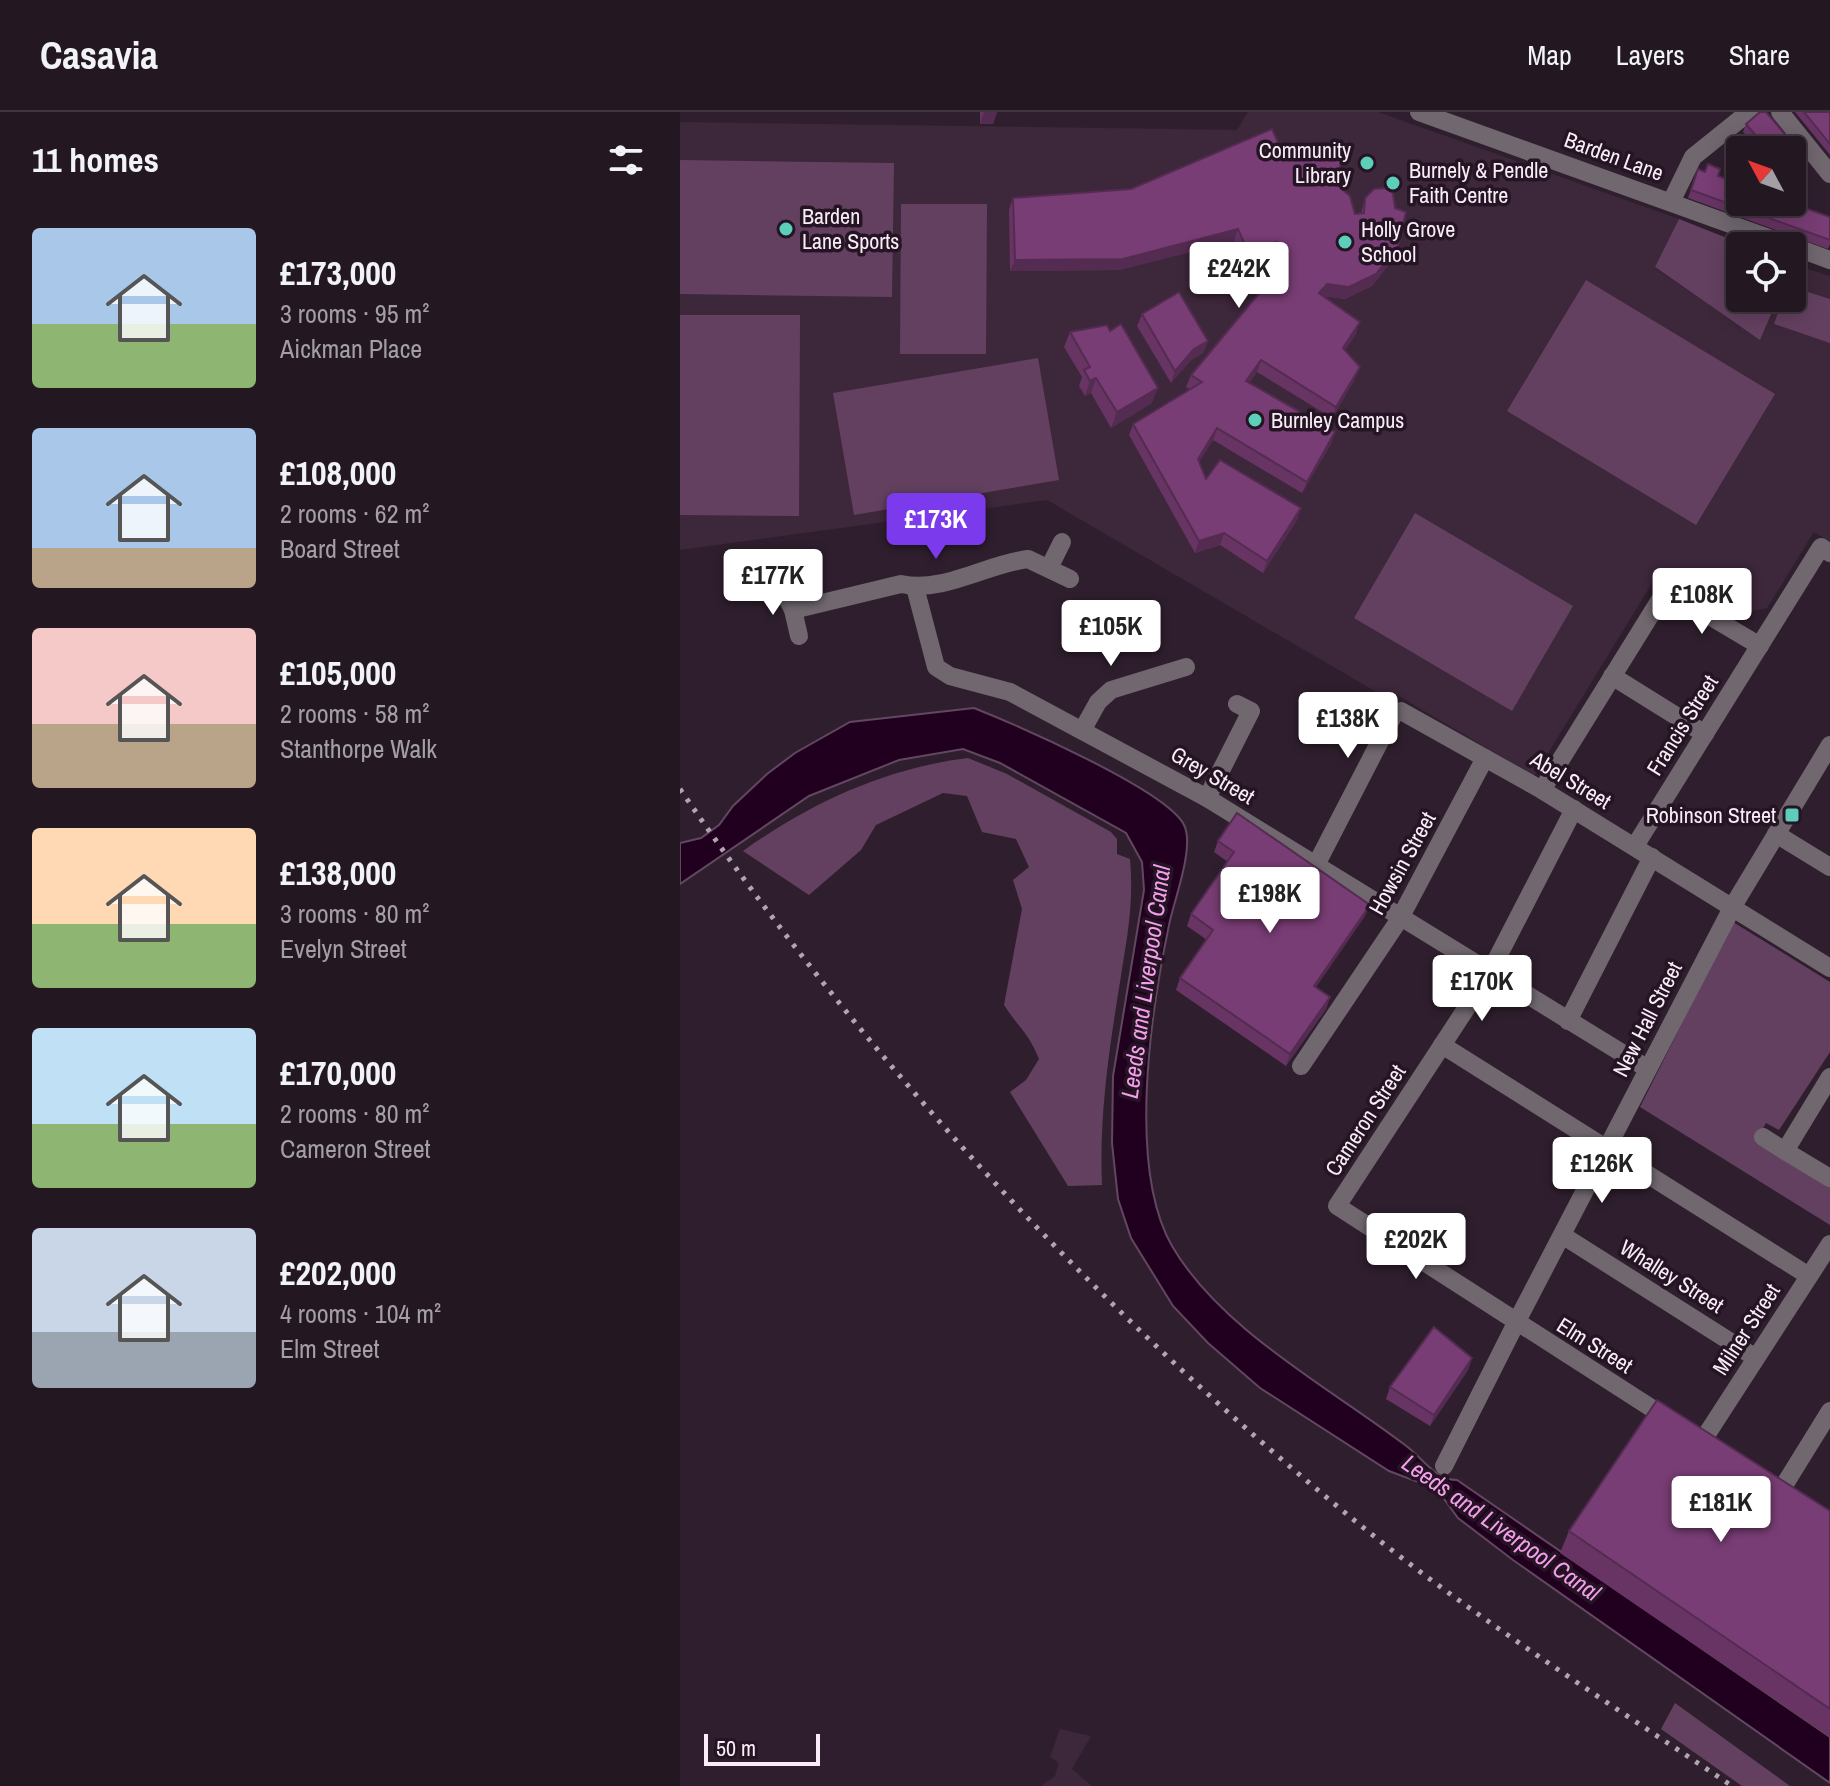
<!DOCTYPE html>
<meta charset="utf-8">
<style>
body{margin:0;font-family:"Archivo Narrow",sans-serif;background:#2b202a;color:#f1f3f6;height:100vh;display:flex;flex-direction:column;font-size:30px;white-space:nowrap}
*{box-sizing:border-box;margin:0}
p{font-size:26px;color:#a39fa5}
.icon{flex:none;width:44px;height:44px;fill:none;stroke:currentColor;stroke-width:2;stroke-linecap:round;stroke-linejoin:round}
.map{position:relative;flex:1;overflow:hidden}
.sheet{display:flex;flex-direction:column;background:#231722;width:680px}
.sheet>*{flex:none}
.needle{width:52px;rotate:311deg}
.fabs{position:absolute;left:1046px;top:24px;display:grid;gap:16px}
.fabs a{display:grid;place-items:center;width:80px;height:80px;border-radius:8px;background:#231722;box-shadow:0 4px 20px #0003,0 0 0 2px #403640;font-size:40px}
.scale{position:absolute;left:24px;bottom:20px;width:116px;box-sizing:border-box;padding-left:8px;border:4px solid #f9edf7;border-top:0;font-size:22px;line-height:28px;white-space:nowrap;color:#f9edf7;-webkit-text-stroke:6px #251524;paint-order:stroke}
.price{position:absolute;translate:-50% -68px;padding:0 18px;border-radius:8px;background:#fff;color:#222;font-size:26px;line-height:52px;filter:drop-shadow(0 2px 4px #0008)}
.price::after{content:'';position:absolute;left:50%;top:48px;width:24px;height:18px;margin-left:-12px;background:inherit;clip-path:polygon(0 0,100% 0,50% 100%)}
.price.active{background:#7c3aed;color:#fff}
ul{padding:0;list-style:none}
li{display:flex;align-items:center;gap:24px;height:200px;padding:0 32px}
li span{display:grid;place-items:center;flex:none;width:224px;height:160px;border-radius:8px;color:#555}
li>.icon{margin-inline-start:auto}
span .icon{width:96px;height:96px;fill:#fffc;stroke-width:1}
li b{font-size:34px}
h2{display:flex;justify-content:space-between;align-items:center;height:96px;padding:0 32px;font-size:34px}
header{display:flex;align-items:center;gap:48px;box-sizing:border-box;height:112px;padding:0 40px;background:#231722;border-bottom:2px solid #403640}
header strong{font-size:38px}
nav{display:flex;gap:44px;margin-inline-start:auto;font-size:28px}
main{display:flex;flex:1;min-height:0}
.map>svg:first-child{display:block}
.built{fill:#3d273a}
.green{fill:#644060}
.water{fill:#21001f;stroke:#624760;stroke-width:2}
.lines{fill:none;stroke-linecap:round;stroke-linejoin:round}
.minor{stroke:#70676f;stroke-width:18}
.rail{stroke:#b2a4b0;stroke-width:5;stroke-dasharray:4 8;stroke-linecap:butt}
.wall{fill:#673464}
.shaded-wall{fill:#542b51}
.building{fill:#783d74;stroke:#542b51;stroke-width:2}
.poi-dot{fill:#5cceba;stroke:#251524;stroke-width:3}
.labels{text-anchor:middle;stroke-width:7;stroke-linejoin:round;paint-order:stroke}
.poi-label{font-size:22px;fill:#f9edf7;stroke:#251524;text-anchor:start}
.street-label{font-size:22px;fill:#f9edf7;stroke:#251524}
.water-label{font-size:24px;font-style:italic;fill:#f49eec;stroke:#251524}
</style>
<header>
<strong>Casavia</strong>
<nav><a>Map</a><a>Layers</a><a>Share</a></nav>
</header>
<main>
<section class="sheet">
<h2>11 homes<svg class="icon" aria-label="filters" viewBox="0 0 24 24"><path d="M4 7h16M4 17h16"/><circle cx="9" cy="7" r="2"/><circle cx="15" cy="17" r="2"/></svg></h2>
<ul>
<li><span style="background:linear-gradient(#a9c7e8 60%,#8fb573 0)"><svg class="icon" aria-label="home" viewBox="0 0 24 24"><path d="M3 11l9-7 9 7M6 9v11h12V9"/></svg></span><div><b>£173,000</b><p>3 rooms · 95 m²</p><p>Aickman Place</p></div></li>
<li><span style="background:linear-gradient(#a9c7e8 75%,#b9a48a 0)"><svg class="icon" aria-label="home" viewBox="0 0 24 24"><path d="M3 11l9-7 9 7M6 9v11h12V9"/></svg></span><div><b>£108,000</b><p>2 rooms · 62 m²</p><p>Board Street</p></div></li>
<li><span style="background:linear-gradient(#f6c9c9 60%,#b9a48a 0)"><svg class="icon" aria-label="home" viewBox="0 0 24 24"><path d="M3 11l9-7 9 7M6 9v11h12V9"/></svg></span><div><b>£105,000</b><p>2 rooms · 58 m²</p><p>Stanthorpe Walk</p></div></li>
<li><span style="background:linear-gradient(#ffd9b3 60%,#8fb573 0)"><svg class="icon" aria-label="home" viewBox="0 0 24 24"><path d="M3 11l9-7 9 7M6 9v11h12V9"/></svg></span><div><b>£138,000</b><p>3 rooms · 80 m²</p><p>Evelyn Street</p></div></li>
<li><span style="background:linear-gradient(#bfe0f5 60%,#8fb573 0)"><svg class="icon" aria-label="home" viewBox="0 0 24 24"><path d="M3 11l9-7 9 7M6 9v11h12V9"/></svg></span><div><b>£170,000</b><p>2 rooms · 80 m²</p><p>Cameron Street</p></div></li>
<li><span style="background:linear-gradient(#c9d6e8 65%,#9aa5b1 0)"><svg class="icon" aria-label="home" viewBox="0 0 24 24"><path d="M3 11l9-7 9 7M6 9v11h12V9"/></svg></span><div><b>£202,000</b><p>4 rooms · 104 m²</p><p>Elm Street</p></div></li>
</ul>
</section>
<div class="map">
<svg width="1150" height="1674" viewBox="0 0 1150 1674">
<rect width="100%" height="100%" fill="#2f1f2e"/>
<g class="built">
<path d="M 568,0 L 698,0 L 999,107 L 975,156 L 1080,227 L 1098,186 L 1112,186 L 1112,152 L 1150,164 L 1150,430 L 1134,420 L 1087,496 L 1048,504 L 993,470 L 981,472 L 974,468 L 854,664 L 712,580 L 705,585 L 367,388 L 0,438 L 0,10 L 557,18 Z"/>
<path d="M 380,1617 L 411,1624 L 392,1657 L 412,1674 L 361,1674 L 375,1664 L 379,1651 L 370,1645 Z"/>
</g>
<g class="green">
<path d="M 0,48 L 214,51 L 212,185 L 0,182 Z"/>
<path d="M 221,92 L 307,92 L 306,242 L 220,242 Z"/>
<path d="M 999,107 L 1067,134 L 1060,134 L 1060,186 L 1098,186 L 1080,228 L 975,155 Z"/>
<path d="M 906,168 L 1095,282 L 1016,413 L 827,299 Z"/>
<path d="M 1112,175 L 1150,187 L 1150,231 L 1094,212 L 1103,186 L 1112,186 Z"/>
<path d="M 0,203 L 120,203 L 119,404 L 0,403 Z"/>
<path d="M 358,246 L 379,368 L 174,403 L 153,281 Z"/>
<path d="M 735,401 L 893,494 L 832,599 L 674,506 Z"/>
<path d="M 288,646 L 327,662 L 431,720 L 437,727 L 437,742 L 450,747 C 454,793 447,825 440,870 C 429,938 419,1004 422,1073 L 388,1074 L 330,980 L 346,968 L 359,947 C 349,921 338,915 324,893 L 342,797 L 333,768 L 349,755 L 336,727 L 302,720 L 287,684 L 263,681 L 196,713 L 181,738 L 129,783 L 63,739 C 130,691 206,656 288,646 Z"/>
<path d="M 1053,810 L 1150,870 L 1150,940 L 1099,1018 L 1086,1011 L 1077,1027 L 1150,1072 L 1150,1113 L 960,995 Z"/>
<path d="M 995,1591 L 1110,1674 L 1062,1674 L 981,1617 Z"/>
</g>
<path class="water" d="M 294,596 C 334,612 487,678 504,713 C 515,735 494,788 489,813 C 471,899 447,1055 492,1134 C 541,1218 649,1275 725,1333 C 743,1346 755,1368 777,1368 L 1150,1625 L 1150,1671 L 833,1448 L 778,1406 L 757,1377 L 709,1359 L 580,1276 L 528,1231 L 493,1194 L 451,1126 L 438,1087 L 432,1031 L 433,964 L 464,778 L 462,750 L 446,721 L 320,651 L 283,637 L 219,648 L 129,684 L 0,772 L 0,731 L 21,726 L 39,713 L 53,694 L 87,662 L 115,641 L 170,610 Z"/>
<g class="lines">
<g class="minor">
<path d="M 739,0 L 1111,134"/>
<path d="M 1100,0 L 1150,62"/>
<path d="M 991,90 L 1013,45 L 1069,0"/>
<path d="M 1112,134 L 1150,148"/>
<path d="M 369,456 L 382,430"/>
<path d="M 101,474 L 113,498 L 119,524"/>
<path d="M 235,475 L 256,555 L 270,564 L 330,580 L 527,686 L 968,957"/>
<path d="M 113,498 L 221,472 C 264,481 306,452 348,447 L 390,467"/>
<path d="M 932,564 L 1025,622"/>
<path d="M 403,617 L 418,590 L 431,578 L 506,555"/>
<path d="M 862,678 L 986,478 L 1080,534"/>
<path d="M 527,686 L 571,599 L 557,592"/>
<path d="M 894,697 L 810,860 L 657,1094 L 990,1308"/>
<path d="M 1096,722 L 1150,755"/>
<path d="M 955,734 L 1141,435 L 1150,441"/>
<path d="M 636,753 L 714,602 L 721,599 L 862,678 L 1150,856"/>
<path d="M 888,909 L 972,745"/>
<path d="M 762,933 L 1129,1164"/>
<path d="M 621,954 L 719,808 L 805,646"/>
<path d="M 1150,965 L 1105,1039 L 1150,1066"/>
<path d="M 1083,1025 L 1105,1039"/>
<path d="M 882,1123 L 1076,1246"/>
<path d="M 837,1209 L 1053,794 L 1150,633"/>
<path d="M 1023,1328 L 1150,1132"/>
<path d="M 764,1354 L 836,1211"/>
<path d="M 1100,1380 L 1150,1299"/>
</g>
<path class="rail" d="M 0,677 C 185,947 410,1191 663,1399 C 785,1500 920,1585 1052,1674"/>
</g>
<g class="wall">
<path d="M 300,0 L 317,0 L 313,12 L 300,12 Z"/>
<path d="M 1080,0 L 1086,0 L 1119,39 L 1117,47 L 1112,51 L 1112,38 L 1079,38 L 1063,20 L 1066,12 Z"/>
<path d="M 1115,0 L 1150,0 L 1150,43 Z"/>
<path d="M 604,44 L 656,72 L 675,102 L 681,102 L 685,86 L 718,134 L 714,146 L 692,174 L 665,187 L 644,184 L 676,222 L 665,238 L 675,267 L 652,306 L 577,260 L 569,271 L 655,320 L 651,332 L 622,381 L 533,328 L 519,350 L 526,367 L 621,396 L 617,408 L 583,461 L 540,433 L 515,441 L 449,323 L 453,312 L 510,277 L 506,275 L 511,263 L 599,157 L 592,142 L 565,154 L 554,129 L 439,158 L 330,159 L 329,98 L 333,86 L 451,77 Z"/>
<path d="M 1018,57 L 1150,105 L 1150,132 L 1148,137 L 1008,86 Z"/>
<path d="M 462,202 L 528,229 L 523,241 L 510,249 L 491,271 L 457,214 Z"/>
<path d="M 390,220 L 472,291 L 431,316 L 411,281 L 405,284 L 399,274 L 402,265 L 384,235 Z"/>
<path d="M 538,729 L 685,804 L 636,875 L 650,885 L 646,897 L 606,954 L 496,878 L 500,866 L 527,828 L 507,814 L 511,802 L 548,750 L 534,740 Z"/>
<path d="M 792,1246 L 788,1258 L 750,1314 L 706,1287 L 710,1275 Z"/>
<path d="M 1150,1399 L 1150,1625 L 880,1441 L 889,1419 Z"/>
</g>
<g class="shaded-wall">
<path d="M 304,0 L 317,0 L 313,12 L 300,12 Z"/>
<path d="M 1119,39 L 1117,47 L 1112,51 L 1112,46 Z"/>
<path d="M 558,117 L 554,129 L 439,158 L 330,159 L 335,148 Z"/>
<path d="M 596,130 L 592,142 L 565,154 L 569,142 Z"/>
<path d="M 718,134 L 714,146 L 692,174 L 665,187 L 642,184 L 639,181 L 647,172 Z"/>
<path d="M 680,210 L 676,222 L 659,248 L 663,236 Z"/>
<path d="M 528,229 L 523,241 L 510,249 L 491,271 L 495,259 L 514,237 Z"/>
<path d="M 581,248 L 577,260 L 562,281 L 566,269 Z"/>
<path d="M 680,255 L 675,267 L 652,306 L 656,295 Z"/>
<path d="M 416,266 L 411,281 L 405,284 L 410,269 Z"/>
<path d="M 478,276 L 472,291 L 431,316 L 437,300 Z"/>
<path d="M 537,316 L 533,328 L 514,358 L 518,347 Z"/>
<path d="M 655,320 L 651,332 L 622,381 L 627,370 Z"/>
<path d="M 621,396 L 617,408 L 583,461 L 587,449 Z"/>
<path d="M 544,421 L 540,433 L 515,441 L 519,429 Z"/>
<path d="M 690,793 L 685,804 L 629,885 L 634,874 Z"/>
<path d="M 650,885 L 646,897 L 606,954 L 610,942 Z"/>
<path d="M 792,1246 L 788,1258 L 750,1314 L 754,1303 Z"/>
</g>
<g class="building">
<path d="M 1080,0 L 1086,0 L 1119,39 L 1112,46 L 1112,38 L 1088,38 L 1066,12 Z"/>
<path d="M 1124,0 L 1150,0 L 1150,32 Z"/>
<path d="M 592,17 L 604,44 L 632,32 L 665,32 L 656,72 L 670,84 L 675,102 L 684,101 L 685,86 L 694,77 L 704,76 L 713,81 L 715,96 L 726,100 L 718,134 L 696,162 L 669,175 L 647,172 L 639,181 L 680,210 L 663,236 L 680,255 L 656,295 L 581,248 L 566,269 L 655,320 L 627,370 L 537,316 L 518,347 L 526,367 L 540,348 L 621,396 L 587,449 L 544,421 L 519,429 L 453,312 L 522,270 L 511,263 L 605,150 L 596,130 L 569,142 L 558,117 L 443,147 L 335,148 L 333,86 L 451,77 Z"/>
<path d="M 1028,52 L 1040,57 L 1038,64 L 1060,73 L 1060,90 L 1108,90 L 1150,105 L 1150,128 L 1011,78 L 1018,57 L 1025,60 Z"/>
<path d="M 499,180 L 528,229 L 514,237 L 495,259 L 462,202 Z"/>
<path d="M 441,212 L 478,276 L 437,300 L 416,266 L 410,269 L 404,258 L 410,255 L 390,220 L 427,213 L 430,219 Z"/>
<path d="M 557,701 L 690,793 L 634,874 L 650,885 L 610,942 L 500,866 L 533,818 L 511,802 L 554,740 L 538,729 Z"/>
<path d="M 754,1215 L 792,1246 L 754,1303 L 710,1275 Z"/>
<path d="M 977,1288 L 1150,1399 L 1150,1597 L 889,1419 Z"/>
</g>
<g class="poi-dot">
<circle cx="687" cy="51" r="8"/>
<circle cx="713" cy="71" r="8"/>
<circle cx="106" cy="117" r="8"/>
<circle cx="665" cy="130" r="8"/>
<circle cx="575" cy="308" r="8"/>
<rect x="1104" y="695" width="16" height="16" rx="4"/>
</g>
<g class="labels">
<g class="poi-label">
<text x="671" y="46" text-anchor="end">Community<tspan x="671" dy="25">Library</tspan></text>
<text x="729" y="66">Burnely &amp; Pendle<tspan x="729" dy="25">Faith Centre</tspan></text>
<text x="122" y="112">Barden<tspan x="122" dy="25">Lane Sports</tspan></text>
<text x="681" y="125">Holly Grove<tspan x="681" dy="25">School</tspan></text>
<text x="591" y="316">Burnley Campus</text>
<text x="1096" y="711" text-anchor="end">Robinson Street</text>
</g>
<g class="street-label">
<text transform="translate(934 44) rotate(20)" y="8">Barden Lane</text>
<text transform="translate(1002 613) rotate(-58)" y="8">Francis Street</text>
<text transform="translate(533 663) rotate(30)" y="8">Grey Street</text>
<text transform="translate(891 668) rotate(31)" y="8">Abel Street</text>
<text transform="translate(722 751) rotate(-61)" y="8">Howsin Street</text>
<text transform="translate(967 907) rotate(-63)" y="8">New Hall Street</text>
<text transform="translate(685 1008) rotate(-57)" y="8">Cameron Street</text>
<text transform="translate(992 1164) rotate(32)" y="8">Whalley Street</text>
<text transform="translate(1066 1217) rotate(-57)" y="8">Milner Street</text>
<text transform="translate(915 1233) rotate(32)" y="8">Elm Street</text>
</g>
<g class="water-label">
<text transform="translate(466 870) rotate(-82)" y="8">Leeds and Liverpool Canal</text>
<text transform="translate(821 1416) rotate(35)" y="8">Leeds and Liverpool Canal</text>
</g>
</g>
</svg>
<div class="fabs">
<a><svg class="needle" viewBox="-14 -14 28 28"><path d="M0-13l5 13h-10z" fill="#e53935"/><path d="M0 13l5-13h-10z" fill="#a39fa5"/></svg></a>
<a><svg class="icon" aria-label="locate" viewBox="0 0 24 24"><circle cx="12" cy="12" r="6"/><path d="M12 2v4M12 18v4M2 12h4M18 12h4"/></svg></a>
</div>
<div class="scale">50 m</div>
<b class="price" style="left:559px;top:198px">£242K</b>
<b class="price active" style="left:256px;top:449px">£173K</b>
<b class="price" style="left:93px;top:505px">£177K</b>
<b class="price" style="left:1022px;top:524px">£108K</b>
<b class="price" style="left:431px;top:556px">£105K</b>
<b class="price" style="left:668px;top:648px">£138K</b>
<b class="price" style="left:590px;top:823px">£198K</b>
<b class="price" style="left:802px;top:911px">£170K</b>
<b class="price" style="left:922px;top:1093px">£126K</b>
<b class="price" style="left:736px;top:1169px">£202K</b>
<b class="price" style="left:1041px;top:1432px">£181K</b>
</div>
</main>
